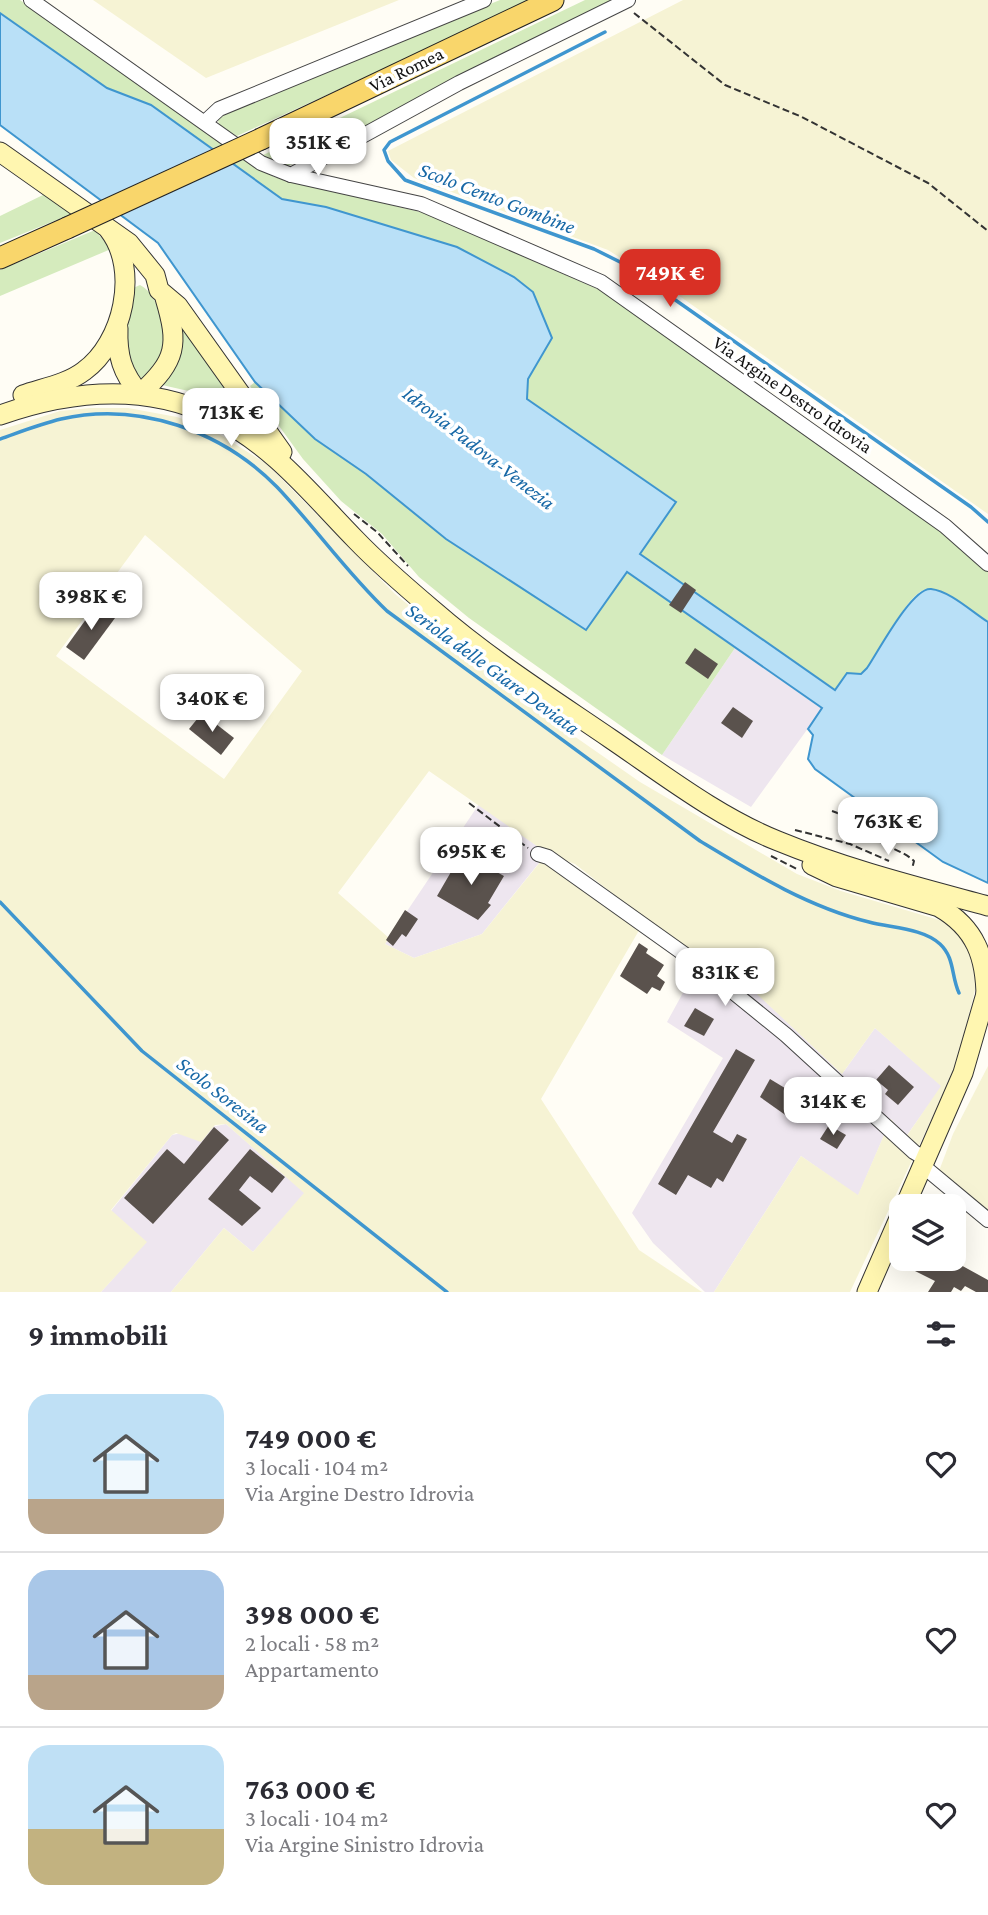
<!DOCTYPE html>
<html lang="it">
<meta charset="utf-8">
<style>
body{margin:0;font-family:"Crimson Pro",serif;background:#f7f7f7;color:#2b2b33;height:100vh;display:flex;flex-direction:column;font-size:26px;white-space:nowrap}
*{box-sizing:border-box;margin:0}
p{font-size:23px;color:#7c7c81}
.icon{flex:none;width:38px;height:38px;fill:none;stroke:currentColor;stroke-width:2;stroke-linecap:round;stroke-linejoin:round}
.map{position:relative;height:1292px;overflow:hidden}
.drawer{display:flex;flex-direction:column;background:#fff;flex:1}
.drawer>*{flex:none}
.tools{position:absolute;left:889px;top:1194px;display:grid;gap:14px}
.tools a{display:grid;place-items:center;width:77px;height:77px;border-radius:14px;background:#fff;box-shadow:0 7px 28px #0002;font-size:35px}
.price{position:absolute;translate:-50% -60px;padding:0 16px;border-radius:14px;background:#fff;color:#222;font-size:23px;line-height:46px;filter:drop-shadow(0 2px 4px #0008)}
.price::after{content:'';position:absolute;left:50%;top:42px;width:21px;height:16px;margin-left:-10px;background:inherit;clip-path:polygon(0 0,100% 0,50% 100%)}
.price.selected{background:#d93025;color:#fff}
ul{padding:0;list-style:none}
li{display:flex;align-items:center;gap:21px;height:175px;padding:0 28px}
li+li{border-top:2px solid #e1e1e2}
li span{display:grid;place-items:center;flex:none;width:196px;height:140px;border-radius:21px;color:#555}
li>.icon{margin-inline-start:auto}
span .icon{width:84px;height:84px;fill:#fffc;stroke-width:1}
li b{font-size:30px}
h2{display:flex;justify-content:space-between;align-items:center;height:84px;padding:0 28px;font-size:30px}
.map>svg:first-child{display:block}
.industrial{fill:#eee6ef}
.farmland{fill:#f6f3d4;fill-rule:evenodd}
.green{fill:#d5ebbd}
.water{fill:#b9e0f7;stroke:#3f96cf;stroke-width:2}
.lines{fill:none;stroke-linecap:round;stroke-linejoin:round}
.stream{stroke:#3f96cf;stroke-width:3.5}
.building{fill:#5a524d}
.street-casing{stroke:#444;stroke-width:16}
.secondary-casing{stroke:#333;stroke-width:21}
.primary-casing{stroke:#222;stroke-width:23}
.path{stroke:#333;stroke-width:2;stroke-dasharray:7 3.5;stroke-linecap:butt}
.street{stroke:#fff;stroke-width:14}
.secondary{stroke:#fff6b0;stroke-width:19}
.primary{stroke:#f9d66b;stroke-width:21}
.primary-bridge-casing{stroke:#222;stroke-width:23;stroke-linecap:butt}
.primary-bridge{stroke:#f9d66b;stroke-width:21}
.labels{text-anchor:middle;stroke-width:7;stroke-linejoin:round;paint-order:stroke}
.street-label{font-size:19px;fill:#111;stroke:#fff}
.water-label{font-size:21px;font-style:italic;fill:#1768a6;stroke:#fff}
</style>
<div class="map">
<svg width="988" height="1292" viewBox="0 0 988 1292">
<rect width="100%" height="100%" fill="#fffdf5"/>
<g class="industrial">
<path d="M 735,648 L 822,709 L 751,807 L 662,755 Z"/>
<path d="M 479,804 L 547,853 L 482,934 L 414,958 L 385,944 Z"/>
<path d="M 708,947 L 842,1074 L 875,1028 L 942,1086 L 905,1138 L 891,1119 L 858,1196 L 801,1156 L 714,1292 L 705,1292 L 653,1243 L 632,1213 L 723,1058 L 667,1022 Z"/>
<path d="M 226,1124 L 305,1193 L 253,1252 L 224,1228 L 171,1292 L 101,1292 L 146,1242 L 111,1211 L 172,1135 Z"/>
</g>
<g class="farmland">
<path d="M 93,0 L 399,0 L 206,78 Z"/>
<path d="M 683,0 L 988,0 L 988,514 L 671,290 L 608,250 L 414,178 L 391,160 L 388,151 Z"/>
<path d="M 90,408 L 128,408 L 177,417 L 211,429 L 267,464 L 395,594 L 541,713 L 640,782 L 797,874 L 841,891 L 946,922 L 962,938 L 973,959 L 976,986 L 956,1067 L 850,1292 L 714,1292 L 801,1156 L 858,1195 L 891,1119 L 906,1137 L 941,1086 L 875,1028 L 842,1074 L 708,948 L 700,962 L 575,864 L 547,853 L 429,771 L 338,893 L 389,938 L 385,944 L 414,958 L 482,934 L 541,861 L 641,927 L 541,1099 L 639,1250 L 702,1292 L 171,1292 L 224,1228 L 253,1252 L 304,1193 L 226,1124 L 215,1125 L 201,1142 L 176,1133 L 172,1135 L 111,1210 L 147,1242 L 101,1292 L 0,1292 L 0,430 L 60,411 ZM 145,535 L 302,671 L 224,779 L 56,656 Z"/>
<path d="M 988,1066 L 988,1222 L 939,1171 L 953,1134 Z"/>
</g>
<g class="green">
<path d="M 0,0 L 20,0 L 274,177 L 424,213 L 609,294 L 940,526 L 988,570 L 988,622 C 975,613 942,587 927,589 C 907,592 880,652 866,669 C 861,675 844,683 836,690 L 639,554 L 676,501 L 527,399 L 528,379 L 552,338 L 533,292 L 457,247 L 326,207 L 282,199 L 151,105 L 107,88 L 0,13 Z"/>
<path d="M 500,0 L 534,0 L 237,136 L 219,125 L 218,120 L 228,112 Z"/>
<path d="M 585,0 L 616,0 L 300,161 L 282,168 L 261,156 Z"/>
<path d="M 45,194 L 74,213 L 0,243 L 0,216 Z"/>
<path d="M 95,230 L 111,249 L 0,296 L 0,270 Z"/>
<path d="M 140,285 C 161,296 163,329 167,349 L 145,379 C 114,372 128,311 131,289 Z"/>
<path d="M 180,325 L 244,417 L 193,392 L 162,385 Z"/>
<path d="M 255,382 L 315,439 L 366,474 L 446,539 L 585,629 L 627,572 L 735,648 L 662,755 L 469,618 L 419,577 L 382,534 L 341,501 L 303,459 L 250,386 Z"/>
</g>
<path class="water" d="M 0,13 L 107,88 L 151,105 L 282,199 L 326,207 L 457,247 L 514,277 L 533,292 L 552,338 L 528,379 L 527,399 L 676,502 L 640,554 L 835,690 L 847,673 L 861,674 L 867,668 C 878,652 912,587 931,589 C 950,591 972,612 988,622 L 988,883 L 943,862 L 815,769 L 808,759 L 813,735 L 808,729 L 822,708 L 627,572 L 586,630 L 446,539 L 366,474 L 315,439 L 255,382 L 158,243 L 0,125 Z"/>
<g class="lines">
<g class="stream">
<path d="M 605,32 L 390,142 L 384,150 L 388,161 L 405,180 L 594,249 L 624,264 L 971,507 L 988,522"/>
<path d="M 0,439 C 20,432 40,424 61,419 C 139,401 222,431 277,487 C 315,527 347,573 387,611 L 700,841 C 753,873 808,907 869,922 C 891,928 923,928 940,944 C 955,958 951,976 959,993"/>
<path d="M 0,902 L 142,1051 L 447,1292"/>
</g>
</g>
<g class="building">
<path d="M 685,582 L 696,590 L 681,613 L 669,605 Z"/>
<path d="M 97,604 L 115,618 L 84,660 L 66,647 Z"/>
<path d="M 695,648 L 718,664 L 708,679 L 685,663 Z"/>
<path d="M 733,707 L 753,721 L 742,738 L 721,723 Z"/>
<path d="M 202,713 L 234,738 L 221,755 L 189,729 Z"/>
<path d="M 462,853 L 504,876 L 488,903 L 491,905 L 478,920 L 437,896 Z"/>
<path d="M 405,910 L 418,919 L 406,937 L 402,934 L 393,946 L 386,940 Z"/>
<path d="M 639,943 L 648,949 L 646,953 L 664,965 L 657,976 L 665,982 L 660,991 L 652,987 L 647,994 L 620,976 Z"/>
<path d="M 695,1008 L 714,1019 L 704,1036 L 684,1026 Z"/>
<path d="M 736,1049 L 755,1060 L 713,1132 L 732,1143 L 737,1134 L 747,1139 L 723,1182 L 717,1178 L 711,1188 L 688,1175 L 676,1195 L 658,1184 Z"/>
<path d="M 889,1065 L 914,1087 L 898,1105 L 885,1094 L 888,1090 L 876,1080 Z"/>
<path d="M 770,1079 L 803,1099 L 791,1119 L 760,1097 Z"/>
<path d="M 829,1125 L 846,1135 L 837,1149 L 820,1139 Z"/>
<path d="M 214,1127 L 229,1140 L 153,1224 L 124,1198 L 167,1149 L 184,1164 Z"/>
<path d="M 250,1149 L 285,1177 L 272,1193 L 250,1176 L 239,1190 L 261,1208 L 242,1226 L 208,1199 Z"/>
<path d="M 915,1258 L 948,1258 L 988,1280 L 988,1292 L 976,1292 L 965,1286 L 961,1291 L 954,1287 L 951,1292 L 928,1292 L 935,1281 L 909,1268 Z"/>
</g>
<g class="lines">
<g class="street-casing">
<g id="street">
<path d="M 31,0 L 261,163 L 291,175 L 459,83 L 628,0"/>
<path d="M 205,122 L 219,109 L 484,0"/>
<path d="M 291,175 L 421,204 L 601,282 L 945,526 L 988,564"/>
<path d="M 538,854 L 548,857 L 701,966 L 786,1035 L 914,1152 L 926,1159"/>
<path d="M 923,1166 L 988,1220"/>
</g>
</g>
<g class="secondary-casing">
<g id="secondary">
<path d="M 0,152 L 129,243 L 155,275 L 159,290 L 178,306 L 282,452"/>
<path d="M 118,328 C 117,356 122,373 140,394"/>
<path d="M 140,394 C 177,360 179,345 165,298"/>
<path d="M 23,395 C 43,388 67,384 84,371 C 123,343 140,270 109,230"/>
<path d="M 0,415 C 71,390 144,383 213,416 C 272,444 311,494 356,540 C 380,565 407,588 433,610 C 488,658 551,698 611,739 C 664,775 718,817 778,841 C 846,869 918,887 988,906"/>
<path d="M 812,865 L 837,877 L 939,907 C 976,928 986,958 986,998"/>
<path d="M 905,1206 L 963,1073 L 988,987"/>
<path d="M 867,1292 L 901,1214"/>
</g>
</g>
<g class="primary-casing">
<g id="primary">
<path d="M 261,139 L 553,0"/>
<path d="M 0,258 L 67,228"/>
</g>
</g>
<g class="path">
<path d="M 634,13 L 725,85 L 802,117 L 928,183 L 988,231"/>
<path d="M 354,514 L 377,532 L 408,566"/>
<path d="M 469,803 L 528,848"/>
<path d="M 832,811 C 858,820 859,828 879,841 C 891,849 903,851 914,861 L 912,869"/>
<path d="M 795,830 L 850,844 L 889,861"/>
<path d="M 771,856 L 797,869"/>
</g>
<use href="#street" class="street"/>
<use href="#secondary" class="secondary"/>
<use href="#primary" class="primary"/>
<g class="primary-bridge-casing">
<path id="primary-bridge" d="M 67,228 L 261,139"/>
</g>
<use href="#primary-bridge" class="primary-bridge"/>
</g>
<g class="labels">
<g class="street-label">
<text transform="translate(406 69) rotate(-26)" y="7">Via Romea</text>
<text transform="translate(793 394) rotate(35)" y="7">Via Argine Destro Idrovia</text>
</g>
<g class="water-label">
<text transform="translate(497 198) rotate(21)" y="7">Scolo Cento Gombine</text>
<text transform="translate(479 448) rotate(38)" y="7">Idrovia Padova-Venezia</text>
<text transform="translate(493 669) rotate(36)" y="7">Seriola delle Giare Deviata</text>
<text transform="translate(223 1095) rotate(38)" y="7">Scolo Soresina</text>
</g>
</g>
</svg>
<div class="tools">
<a><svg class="icon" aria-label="layers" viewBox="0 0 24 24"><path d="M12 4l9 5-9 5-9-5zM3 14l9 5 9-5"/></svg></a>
</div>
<b class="price" style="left:318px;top:178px">351K €</b>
<b class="price selected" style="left:670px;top:309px">749K €</b>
<b class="price" style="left:231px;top:448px">713K €</b>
<b class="price" style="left:91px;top:632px">398K €</b>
<b class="price" style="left:212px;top:734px">340K €</b>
<b class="price" style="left:888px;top:857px">763K €</b>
<b class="price" style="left:471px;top:887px">695K €</b>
<b class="price" style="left:725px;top:1008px">831K €</b>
<b class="price" style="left:833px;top:1137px">314K €</b>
</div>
<section class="drawer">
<h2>9 immobili<svg class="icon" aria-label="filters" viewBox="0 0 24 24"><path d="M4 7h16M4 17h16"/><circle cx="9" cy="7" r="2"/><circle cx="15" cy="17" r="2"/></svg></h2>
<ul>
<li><span style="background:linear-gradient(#bfe0f5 75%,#b9a48a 0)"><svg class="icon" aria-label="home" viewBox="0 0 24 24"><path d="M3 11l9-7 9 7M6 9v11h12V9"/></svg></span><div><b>749 000 €</b><p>3 locali · 104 m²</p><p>Via Argine Destro Idrovia</p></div><svg class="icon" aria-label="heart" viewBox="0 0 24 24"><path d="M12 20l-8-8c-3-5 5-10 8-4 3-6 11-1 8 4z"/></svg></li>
<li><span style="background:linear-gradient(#a9c7e8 75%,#b9a48a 0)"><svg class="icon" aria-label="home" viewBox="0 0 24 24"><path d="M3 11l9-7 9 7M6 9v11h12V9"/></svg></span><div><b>398 000 €</b><p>2 locali · 58 m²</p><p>Appartamento</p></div><svg class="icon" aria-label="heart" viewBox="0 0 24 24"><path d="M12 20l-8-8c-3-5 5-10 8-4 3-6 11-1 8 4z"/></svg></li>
<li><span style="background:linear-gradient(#bfe0f5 60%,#c2b280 0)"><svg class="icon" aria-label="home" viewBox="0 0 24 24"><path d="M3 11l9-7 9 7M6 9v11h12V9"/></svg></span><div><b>763 000 €</b><p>3 locali · 104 m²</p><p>Via Argine Sinistro Idrovia</p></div><svg class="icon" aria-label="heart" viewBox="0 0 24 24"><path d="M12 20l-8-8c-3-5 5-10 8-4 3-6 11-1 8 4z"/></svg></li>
</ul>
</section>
